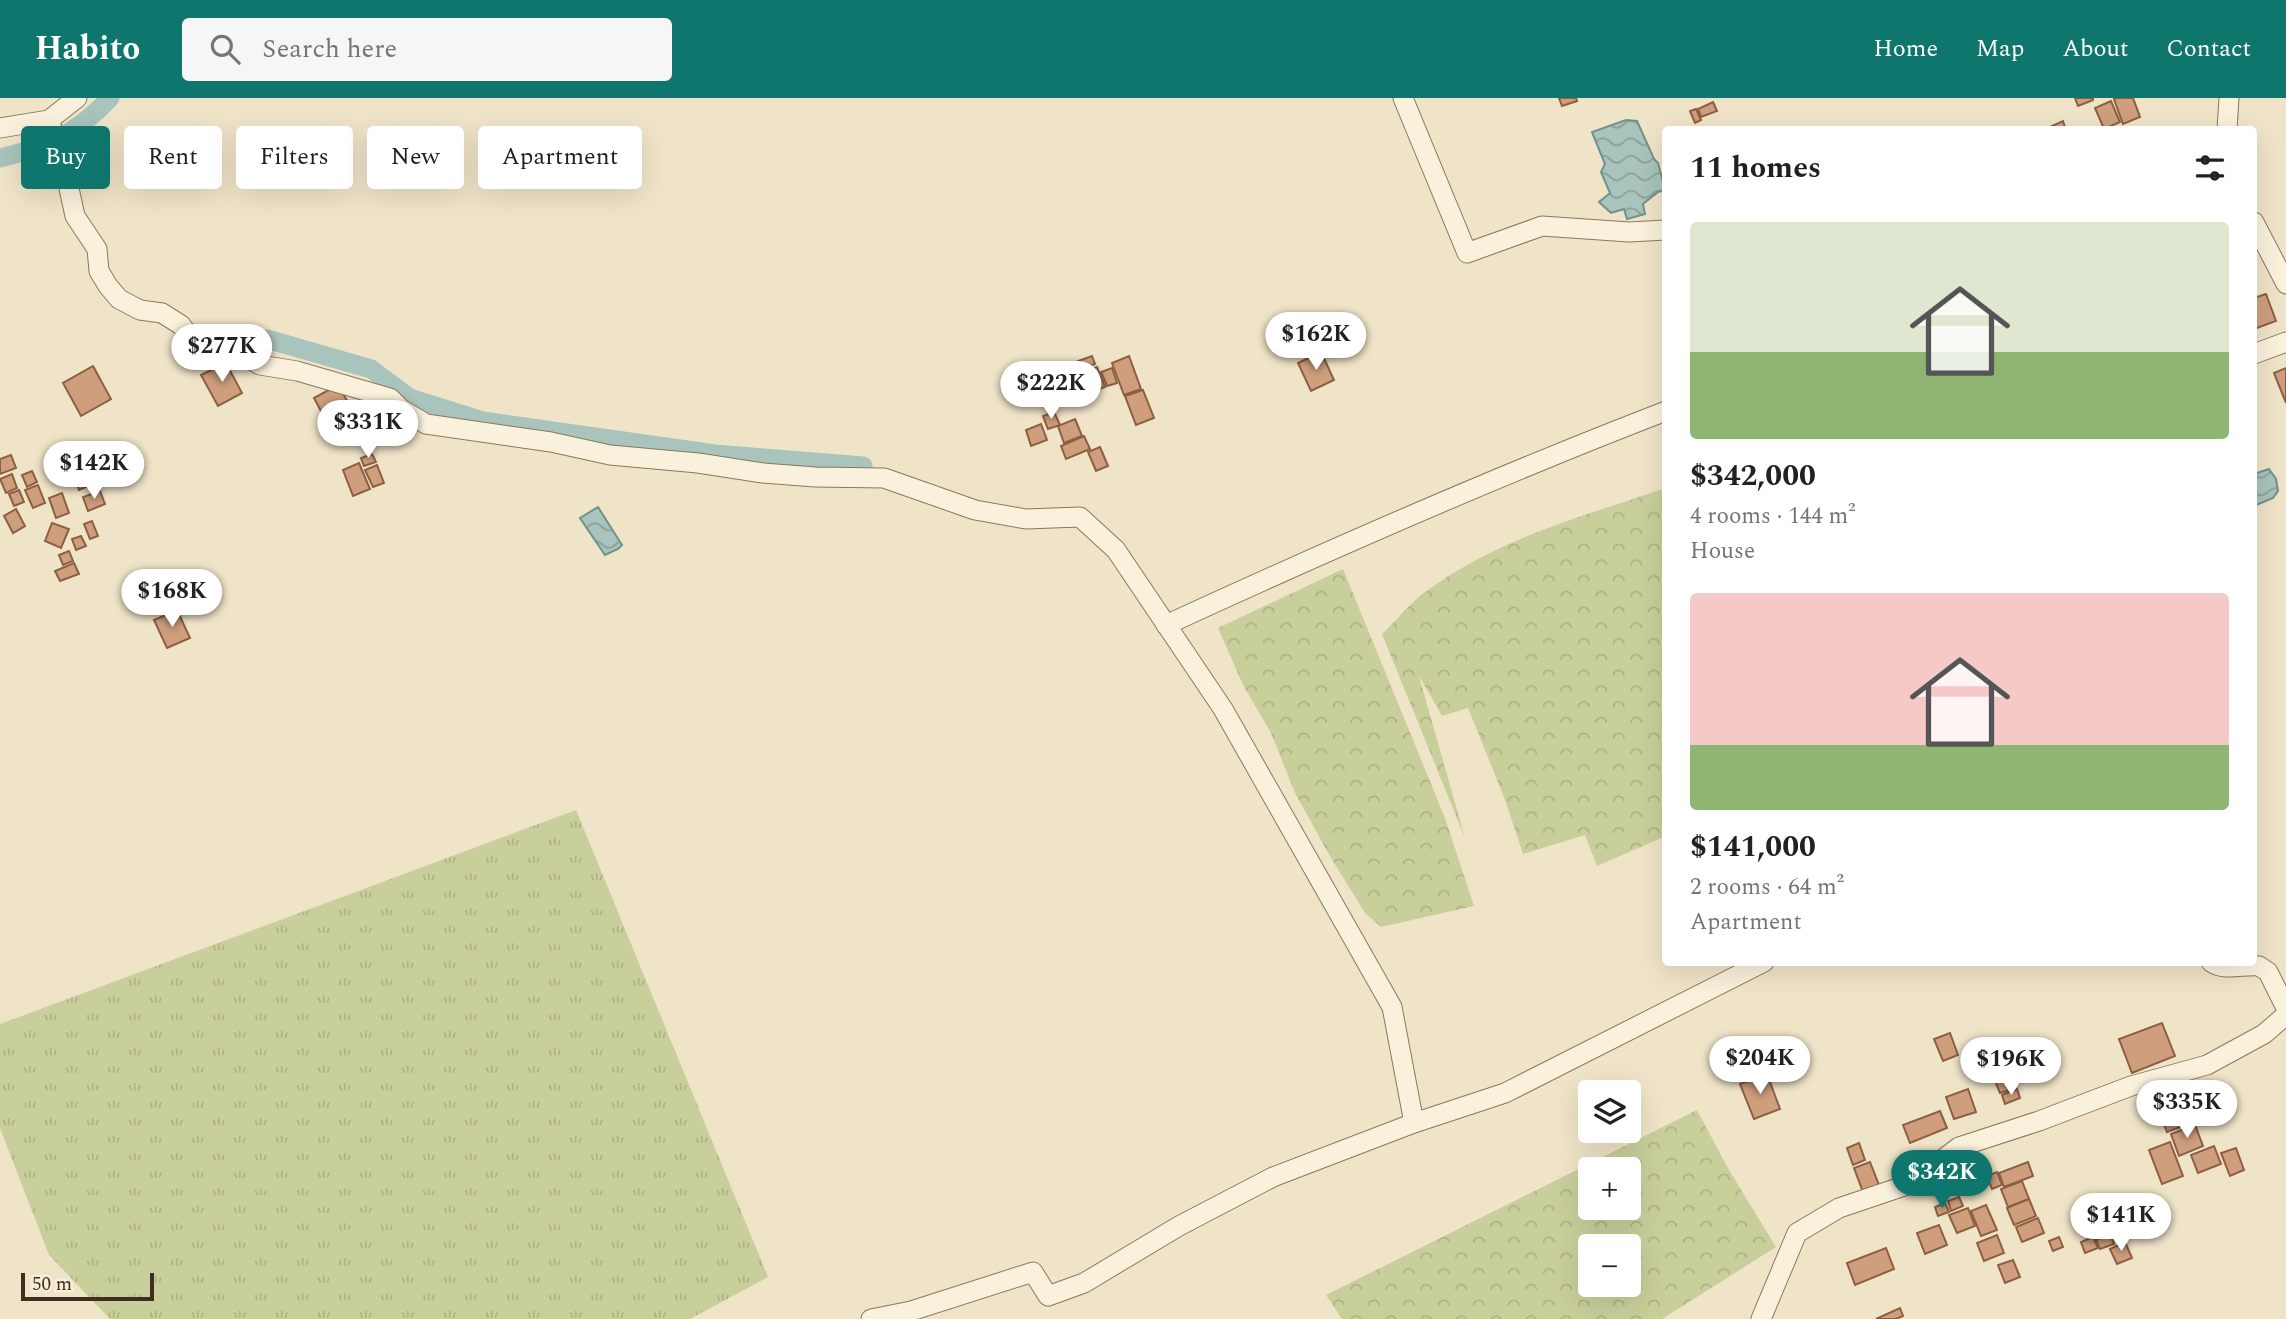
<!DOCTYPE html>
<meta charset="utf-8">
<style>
body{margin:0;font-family:Spectral,serif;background:#f6f6f6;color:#202124;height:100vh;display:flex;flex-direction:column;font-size:26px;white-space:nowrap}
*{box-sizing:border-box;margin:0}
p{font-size:23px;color:#757577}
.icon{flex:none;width:38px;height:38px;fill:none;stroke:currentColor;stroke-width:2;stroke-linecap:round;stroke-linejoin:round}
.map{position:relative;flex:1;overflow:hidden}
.drawer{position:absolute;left:1662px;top:28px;width:595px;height:840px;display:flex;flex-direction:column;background:#fff;border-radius:7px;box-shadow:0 7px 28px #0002}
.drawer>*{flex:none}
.hud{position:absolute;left:21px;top:28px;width:665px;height:63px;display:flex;gap:14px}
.fabs{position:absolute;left:1578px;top:982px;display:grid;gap:14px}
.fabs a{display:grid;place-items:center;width:63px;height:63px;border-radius:7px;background:#fff;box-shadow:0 7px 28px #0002;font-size:35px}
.scale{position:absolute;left:21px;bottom:18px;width:133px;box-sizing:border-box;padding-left:7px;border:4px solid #3d2e20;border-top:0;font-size:19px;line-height:24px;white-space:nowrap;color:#3d2e20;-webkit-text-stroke:5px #f7eed8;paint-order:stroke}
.price{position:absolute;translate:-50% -60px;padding:0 16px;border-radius:24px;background:#fff;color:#222;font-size:23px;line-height:46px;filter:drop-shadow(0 2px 4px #0008)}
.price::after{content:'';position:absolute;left:50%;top:42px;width:21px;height:16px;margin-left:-10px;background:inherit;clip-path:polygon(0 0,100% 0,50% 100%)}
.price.active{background:#0f766e;color:#fff}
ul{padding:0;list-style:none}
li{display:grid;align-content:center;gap:14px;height:371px;padding:0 28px}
li span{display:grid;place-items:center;height:217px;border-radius:7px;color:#555}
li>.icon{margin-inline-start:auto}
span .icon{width:126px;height:126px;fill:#fffc;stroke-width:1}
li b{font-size:30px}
h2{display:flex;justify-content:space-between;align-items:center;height:84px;padding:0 28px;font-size:30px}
.tag{padding:0 24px;border-radius:7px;background:#fff;box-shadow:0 7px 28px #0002;font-size:24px;line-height:63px}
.tag.active{background:#0f766e;color:#fff}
header{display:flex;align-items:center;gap:42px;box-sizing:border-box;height:98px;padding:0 35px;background:#0f766e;color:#fff}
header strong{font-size:33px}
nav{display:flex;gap:38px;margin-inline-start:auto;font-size:24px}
.search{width:490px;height:63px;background:#f6f6f6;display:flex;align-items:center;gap:18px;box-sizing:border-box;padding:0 24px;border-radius:7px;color:#757577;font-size:26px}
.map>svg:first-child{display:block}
.grass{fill:url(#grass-tufts)}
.forest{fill:url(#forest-crowns);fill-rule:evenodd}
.water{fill:url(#water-waves);stroke:#6f938a;stroke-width:2}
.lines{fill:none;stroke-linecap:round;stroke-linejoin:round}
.canal{stroke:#a9c4bc;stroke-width:19}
.building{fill:#cf9f7d;stroke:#8d5f41;stroke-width:2}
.minor-casing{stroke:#8d765c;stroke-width:21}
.minor{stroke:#faf1dc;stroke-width:19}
</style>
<header>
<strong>Habito</strong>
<div class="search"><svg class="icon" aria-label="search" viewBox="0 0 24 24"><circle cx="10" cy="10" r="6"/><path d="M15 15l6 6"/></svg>Search here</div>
<nav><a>Home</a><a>Map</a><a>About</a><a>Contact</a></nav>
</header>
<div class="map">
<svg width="2286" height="1221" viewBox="0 0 2286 1221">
<defs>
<pattern id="grass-tufts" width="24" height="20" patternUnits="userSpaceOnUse" patternTransform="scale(1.75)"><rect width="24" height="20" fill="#c9cf9b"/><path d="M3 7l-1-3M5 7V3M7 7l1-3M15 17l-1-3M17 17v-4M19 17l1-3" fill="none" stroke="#aeb285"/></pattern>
<pattern id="forest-crowns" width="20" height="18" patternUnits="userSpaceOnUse" patternTransform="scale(1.75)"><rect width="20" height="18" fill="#c9cf9b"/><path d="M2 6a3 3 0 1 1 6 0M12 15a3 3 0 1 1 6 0" fill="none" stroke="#aeb285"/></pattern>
<pattern id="water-waves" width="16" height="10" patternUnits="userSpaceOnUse" patternTransform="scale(1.75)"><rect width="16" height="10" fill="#a9c4bc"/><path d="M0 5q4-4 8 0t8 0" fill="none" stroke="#8ba098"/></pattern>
</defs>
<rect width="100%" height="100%" fill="#f0e4c8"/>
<path class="grass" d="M 576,712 L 768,1179 L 690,1221 L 110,1221 L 49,1157 L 0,1030 L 0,926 Z"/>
<g class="forest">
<path d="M 1666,390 L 1666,738 L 1597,768 L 1585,737 L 1523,756 L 1504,699 L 1468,610 L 1442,618 L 1419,578 L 1465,740 L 1382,536 C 1396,523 1409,506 1424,495 C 1495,441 1584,418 1666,390 Z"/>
<path d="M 1343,471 L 1445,720 L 1474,808 L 1381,829 L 1365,815 L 1331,760 L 1295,695 L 1271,635 L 1244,589 L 1218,530 Z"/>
<path d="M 1697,1012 L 1729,1072 L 1776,1149 L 1662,1221 L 1342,1221 L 1326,1197 ZM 1591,1071 L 1629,1071 L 1629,1110 L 1591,1110 ZM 1591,1148 L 1629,1148 L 1629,1186 L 1591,1186 Z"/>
</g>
<g class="water">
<path d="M 1626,22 L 1637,23 L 1654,61 L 1658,65 L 1665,92 L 1658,94 L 1643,106 L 1645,116 L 1627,121 L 1624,111 L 1611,115 L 1599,104 L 1610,95 L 1601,74 L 1605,66 L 1592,34 Z"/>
<path d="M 2269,371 L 2276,381 L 2278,393 L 2273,400 L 2254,408 L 2254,376 Z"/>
<path d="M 598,409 L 622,447 L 618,451 L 605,457 L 580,420 Z"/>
</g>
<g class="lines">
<g class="canal">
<path d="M 0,60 C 49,48 75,37 110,0"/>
<path d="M 267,241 L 371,271 L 410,300 L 483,323 L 715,356 L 863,368"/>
</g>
</g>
<g class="building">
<path d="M 1559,0 L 1576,0 L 1577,3 L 1562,8 Z"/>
<path d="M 2075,0 L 2093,0 L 2093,2 L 2078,8 Z"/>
<path d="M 2117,0 L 2133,0 L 2140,19 L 2123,26 L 2114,1 Z"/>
<path d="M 2111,3 L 2120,24 L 2104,31 L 2095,10 Z"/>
<path d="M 1713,4 L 1717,13 L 1701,19 L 1698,11 Z"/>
<path d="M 1696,11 L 1701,22 L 1695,25 L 1690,13 Z"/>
<path d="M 2063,23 L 2066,32 L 2054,32 L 2052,28 Z"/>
<path d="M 2266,196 L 2276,223 L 2254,231 L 2254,200 Z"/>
<path d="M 1321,254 L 1334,282 L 1311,293 L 1298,265 Z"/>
<path d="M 1092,258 L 1095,266 L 1081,271 L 1078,263 Z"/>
<path d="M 1129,258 L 1141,291 L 1124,297 L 1112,265 Z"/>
<path d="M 226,265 L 242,295 L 218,308 L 201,277 Z"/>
<path d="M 93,268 L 111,301 L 81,318 L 63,285 Z"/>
<path d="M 1097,269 L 1105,289 L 1092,294 L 1084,274 Z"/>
<path d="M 1112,270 L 1117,285 L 1107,288 L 1101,274 Z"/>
<path d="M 2286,270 L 2286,305 L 2274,275 Z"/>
<path d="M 1082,276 L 1091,298 L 1067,308 L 1058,286 Z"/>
<path d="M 338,287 L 349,306 L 324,319 L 314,300 Z"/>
<path d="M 1143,292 L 1154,320 L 1136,327 L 1125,298 Z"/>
<path d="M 1054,314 L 1060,327 L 1048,331 L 1043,318 Z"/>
<path d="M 1075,321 L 1082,338 L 1064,345 L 1058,328 Z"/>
<path d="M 1041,326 L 1047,342 L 1031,348 L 1026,332 Z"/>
<path d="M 1084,338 L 1090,351 L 1066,361 L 1061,348 Z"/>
<path d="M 1100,349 L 1108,368 L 1096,373 L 1088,354 Z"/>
<path d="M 372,356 L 376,364 L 364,368 L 361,360 Z"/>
<path d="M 11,357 L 16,370 L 0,376 L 0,361 Z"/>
<path d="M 359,365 L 370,391 L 353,398 L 343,372 Z"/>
<path d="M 377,367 L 384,385 L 373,389 L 365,372 Z"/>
<path d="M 32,373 L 37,384 L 27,389 L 22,377 Z"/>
<path d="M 12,376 L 17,390 L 6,395 L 0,381 Z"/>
<path d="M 89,378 L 93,386 L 79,392 L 76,384 Z"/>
<path d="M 38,387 L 45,405 L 33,410 L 25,392 Z"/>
<path d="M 19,392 L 24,404 L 14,408 L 9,396 Z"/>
<path d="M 100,393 L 105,406 L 88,413 L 83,399 Z"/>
<path d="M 62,395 L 69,415 L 56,420 L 49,400 Z"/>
<path d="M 16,411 L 25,428 L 13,435 L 4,418 Z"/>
<path d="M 92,423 L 98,438 L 90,441 L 84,426 Z"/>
<path d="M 52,425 L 69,431 L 61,450 L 45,443 Z"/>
<path d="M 81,438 L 86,448 L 76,452 L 72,441 Z"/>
<path d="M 69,453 L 73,463 L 63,467 L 59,457 Z"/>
<path d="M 74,465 L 79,476 L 60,483 L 55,473 Z"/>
<path d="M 177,512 L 190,540 L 167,550 L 154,522 Z"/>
<path d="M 2162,925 L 2175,958 L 2132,975 L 2119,941 Z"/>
<path d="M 1950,935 L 1958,957 L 1943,963 L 1934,941 Z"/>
<path d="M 2003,974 L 2010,992 L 2000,995 L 1993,978 Z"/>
<path d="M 1767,976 L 1780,1011 L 1754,1021 L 1740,986 Z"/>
<path d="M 1968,991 L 1976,1014 L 1954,1021 L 1946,999 Z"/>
<path d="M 2017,991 L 2020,1000 L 2005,1006 L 2002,997 Z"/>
<path d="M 2175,997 L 2186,1027 L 2167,1034 L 2156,1005 Z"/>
<path d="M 1940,1013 L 1947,1030 L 1910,1045 L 1903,1027 Z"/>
<path d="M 2195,1027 L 2203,1048 L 2179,1058 L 2171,1036 Z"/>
<path d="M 2170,1044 L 2183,1078 L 2162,1086 L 2149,1052 Z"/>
<path d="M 1859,1045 L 1865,1062 L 1853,1067 L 1847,1050 Z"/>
<path d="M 2214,1048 L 2221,1066 L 2198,1075 L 2191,1057 Z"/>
<path d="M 2236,1050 L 2244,1072 L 2230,1078 L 2221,1055 Z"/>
<path d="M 1870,1064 L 1879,1087 L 1863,1094 L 1854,1070 Z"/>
<path d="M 2028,1064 L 2033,1078 L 2004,1089 L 1999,1075 Z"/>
<path d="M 1997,1074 L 2002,1087 L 1992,1091 L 1987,1078 Z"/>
<path d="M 2022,1083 L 2029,1101 L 2008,1109 L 2001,1091 Z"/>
<path d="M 1959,1099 L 1963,1108 L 1951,1113 L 1948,1103 Z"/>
<path d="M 2029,1101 L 2036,1118 L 2014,1127 L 2007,1110 Z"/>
<path d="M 1945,1105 L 1949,1114 L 1938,1118 L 1935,1109 Z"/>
<path d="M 1986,1107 L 1997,1132 L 1981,1138 L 1971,1113 Z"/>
<path d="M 1968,1110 L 1975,1128 L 1957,1135 L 1949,1117 Z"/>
<path d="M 2038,1120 L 2044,1135 L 2022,1144 L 2016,1129 Z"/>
<path d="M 1939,1127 L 1947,1147 L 1925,1156 L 1917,1135 Z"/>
<path d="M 2110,1136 L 2114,1146 L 2100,1151 L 2096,1142 Z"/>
<path d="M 1997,1137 L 2004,1155 L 1984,1163 L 1977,1145 Z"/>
<path d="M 2059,1139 L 2063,1149 L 2053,1153 L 2049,1143 Z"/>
<path d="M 2093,1139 L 2098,1150 L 2085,1155 L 2081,1144 Z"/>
<path d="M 2125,1144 L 2132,1160 L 2117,1166 L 2110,1151 Z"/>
<path d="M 1886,1150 L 1894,1171 L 1855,1187 L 1847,1165 Z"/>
<path d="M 2013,1162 L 2020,1179 L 2005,1185 L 1998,1167 Z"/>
<path d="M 1900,1210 L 1903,1218 L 1896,1221 L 1876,1221 Z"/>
</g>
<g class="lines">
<g class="minor-casing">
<g id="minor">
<path d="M 1403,0 L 1467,155 L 1542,128 L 1629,134 L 1666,132"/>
<path d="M 49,22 L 63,63 L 75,118 L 97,151 L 99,173 L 108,188 L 119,201 L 140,212 L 162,215 L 181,227 L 197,248 L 225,246 L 260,267 L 297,273 L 390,300 L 401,311 L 426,326 L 551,344 L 610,357 L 698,365 L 763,375 L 815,379 L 884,380 L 975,412 L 1026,421 L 1080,419 L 1116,452 L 1223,611 L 1392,909 L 1414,1025"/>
<path d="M 0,30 L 49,22 L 77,0"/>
<path d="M 2227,32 L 2229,0"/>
<path d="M 2254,124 L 2286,186"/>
<path d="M 2254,256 L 2286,244"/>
<path d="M 1166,527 C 1331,451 1497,378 1666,313"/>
<path d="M 2211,864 C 2224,874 2244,866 2259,868 L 2268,874 L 2286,910"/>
<path d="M 871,1221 L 911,1213 L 1033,1174 L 1048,1198 L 1084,1185 L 1179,1128 L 1273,1079 L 1414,1025 L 1505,995 L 1764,864"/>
<path d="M 1761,1221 L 1797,1135 L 1839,1110 L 1910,1086 L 1959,1049 L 2039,1023 L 2131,988 L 2207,967 L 2264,936 L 2286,917"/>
</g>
</g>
<use href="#minor" class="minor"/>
</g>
</svg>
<div class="fabs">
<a><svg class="icon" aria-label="layers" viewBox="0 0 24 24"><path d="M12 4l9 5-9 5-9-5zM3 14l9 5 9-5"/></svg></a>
<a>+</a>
<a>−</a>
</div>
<div class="scale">50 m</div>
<b class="price" style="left:1316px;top:274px">$162K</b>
<b class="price" style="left:222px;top:286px">$277K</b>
<b class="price" style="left:1051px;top:323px">$222K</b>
<b class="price" style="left:368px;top:362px">$331K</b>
<b class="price" style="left:94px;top:403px">$142K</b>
<b class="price" style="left:172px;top:531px">$168K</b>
<b class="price" style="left:1760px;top:998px">$204K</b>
<b class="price" style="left:2011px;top:999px">$196K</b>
<b class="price" style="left:2187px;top:1042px">$335K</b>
<b class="price active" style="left:1942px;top:1112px">$342K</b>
<b class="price" style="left:2121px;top:1155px">$141K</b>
<div class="hud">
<a class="tag active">Buy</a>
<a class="tag">Rent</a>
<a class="tag">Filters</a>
<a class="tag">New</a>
<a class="tag">Apartment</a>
</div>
<section class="drawer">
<h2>11 homes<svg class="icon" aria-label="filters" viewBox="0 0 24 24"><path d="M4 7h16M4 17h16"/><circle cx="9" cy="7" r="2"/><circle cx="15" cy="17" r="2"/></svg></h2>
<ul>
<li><span style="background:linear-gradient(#dfe7d0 60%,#8fb573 0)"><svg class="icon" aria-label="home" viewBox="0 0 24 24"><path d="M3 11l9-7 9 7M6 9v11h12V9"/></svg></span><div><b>$342,000</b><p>4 rooms · 144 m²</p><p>House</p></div></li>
<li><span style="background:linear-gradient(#f6c9c9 70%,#8fb573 0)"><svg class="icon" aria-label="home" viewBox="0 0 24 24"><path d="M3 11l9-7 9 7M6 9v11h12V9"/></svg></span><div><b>$141,000</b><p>2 rooms · 64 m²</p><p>Apartment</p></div></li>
</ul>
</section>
</div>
